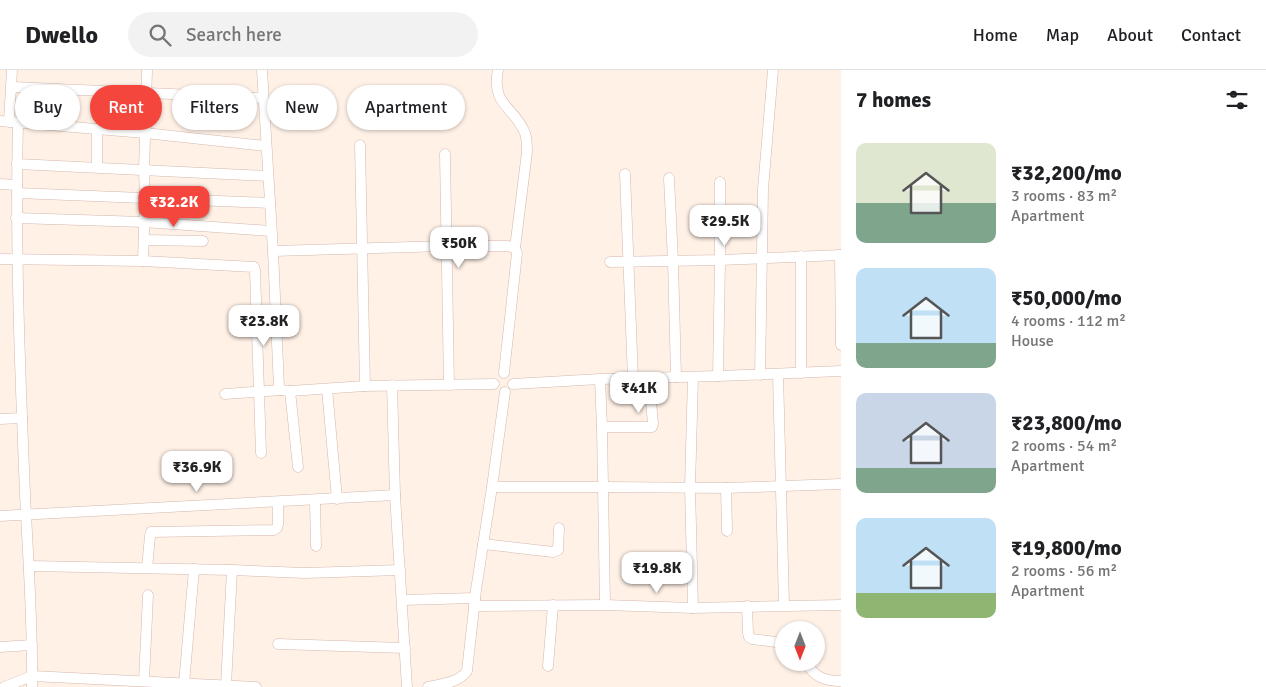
<!DOCTYPE html>
<meta charset="utf-8">
<style>
body{margin:0;font-family:Signika,sans-serif;background:#f2f2f2;color:#202124;height:100vh;display:flex;flex-direction:column;font-size:19px;white-space:nowrap}
*{box-sizing:border-box;margin:0}
p{font-size:16px;color:#757577}
.icon{flex:none;width:28px;height:28px;fill:none;stroke:currentColor;stroke-width:2;stroke-linecap:round;stroke-linejoin:round}
.map{position:relative;flex:1;overflow:hidden}
.details{display:flex;flex-direction:column;background:#fff;width:425px}
.details>*{flex:none}
.guide{position:absolute;left:15px;top:15px;width:475px;height:45px;display:flex;gap:10px}
.needle{width:32px;rotate:180deg}
.buttons{position:absolute;left:775px;top:551px;display:grid;gap:10px}
.buttons a{display:grid;place-items:center;width:50px;height:50px;border-radius:50%;background:#fff;box-shadow:0 1px 4px #0004;font-size:25px}
.price{position:absolute;translate:-50% -42px;padding:0 11px;border-radius:10px;background:#fff;color:#222;font-size:16px;line-height:32px;filter:drop-shadow(0 1px 2px #0008)}
.price::after{content:'';position:absolute;left:50%;top:30px;width:15px;height:11px;margin-left:-8px;background:inherit;clip-path:polygon(0 0,100% 0,50% 100%)}
.price.current{background:#f5463e;color:#fff}
ul{padding:0;list-style:none}
li{display:flex;align-items:center;gap:15px;height:125px;padding:0 15px}
li span{display:grid;place-items:center;flex:none;width:140px;height:100px;border-radius:10px;color:#555}
li>.icon{margin-inline-start:auto}
span .icon{width:60px;height:60px;fill:#fffc;stroke-width:1}
li b{font-size:21px}
h2{display:flex;justify-content:space-between;align-items:center;height:60px;padding:0 15px;font-size:21px}
.tag{padding:0 18px;border-radius:22px;background:#fff;box-shadow:0 1px 4px #0004;font-size:18px;line-height:45px}
.tag.current{background:#f5463e;color:#fff}
header{display:flex;align-items:center;gap:30px;box-sizing:border-box;height:70px;padding:0 25px;background:#fff;border-bottom:1px solid #e0e0e0}
header strong{font-size:24px}
nav{display:flex;gap:28px;margin-inline-start:auto;font-size:18px}
.search{width:350px;height:45px;background:#f2f2f2;display:flex;align-items:center;gap:12px;box-sizing:border-box;padding:0 18px;border-radius:28px;color:#757577;font-size:19px}
main{display:flex;flex:1;min-height:0}
.map>svg:first-child{display:block}
.lines{fill:none;stroke-linecap:round;stroke-linejoin:round}
.minor-casing{stroke:#d5b7ad;stroke-width:11}
.minor{stroke:#fff;stroke-width:10}
</style>
<header>
<strong>Dwello</strong>
<div class="search"><svg class="icon" aria-label="search" viewBox="0 0 24 24"><circle cx="10" cy="10" r="6"/><path d="M15 15l6 6"/></svg>Search here</div>
<nav><a>Home</a><a>Map</a><a>About</a><a>Contact</a></nav>
</header>
<main>
<div class="map">
<svg width="841" height="617" viewBox="0 0 841 617">
<rect width="100%" height="100%" fill="#fff1e6"/>
<g class="lines">
<g class="minor-casing">
<g id="minor">
<path d="M 262,0 L 273,181 L 279,318 L 281,320 L 290,321 L 365,316 L 494,314"/>
<path d="M 498,0 C 491,36 514,36 525,63 C 527,69 527,76 527,82 L 515,178"/>
<path d="M 12,17 L 263,28"/>
<path d="M 0,51 L 145,63 L 266,76"/>
<path d="M 9,52 L 12,0"/>
<path d="M 18,53 C 15,177 20,300 25,424 C 28,488 33,553 32,617"/>
<path d="M 97,59 L 97,97"/>
<path d="M 360,75 L 365,316"/>
<path d="M 445,84 L 449,315"/>
<path d="M 17,94 L 268,106"/>
<path d="M 625,104 L 633,309"/>
<path d="M 669,108 L 673,191 L 676,307"/>
<path d="M 0,114 L 17,115"/>
<path d="M 17,123 L 270,133"/>
<path d="M 16,148 L 144,152 L 271,161"/>
<path d="M 144,170 L 203,171"/>
<path d="M 273,181 L 446,176 L 508,176 L 515,178 L 517,183 L 504,303"/>
<path d="M 840,185 L 841,275"/>
<path d="M 0,189 L 143,191 L 254,197 L 255,200 L 261,383"/>
<path d="M 143,191 L 145,128 L 144,100 L 147,0"/>
<path d="M 610,192 L 720,190 L 841,185"/>
<path d="M 801,303 L 801,186"/>
<path d="M 778,304 L 784,535"/>
<path d="M 760,305 L 763,119 L 773,0"/>
<path d="M 718,306 L 720,190 L 720,112"/>
<path d="M 600,309 L 602,357 L 605,535"/>
<path d="M 513,314 L 600,309 L 718,306 L 841,301"/>
<path d="M 392,315 L 395,425 L 407,617"/>
<path d="M 327,319 L 337,429"/>
<path d="M 290,321 L 298,397"/>
<path d="M 225,324 L 281,320"/>
<path d="M 0,349 L 22,348"/>
<path d="M 602,357 L 652,357 L 653,354 L 649,308"/>
<path d="M 492,417 L 603,417 L 726,418 L 841,414"/>
<path d="M 726,418 L 727,461"/>
<path d="M 315,430 L 316,476"/>
<path d="M 0,446 L 395,425"/>
<path d="M 483,474 L 553,482 L 558,480 L 559,458"/>
<path d="M 30,496 L 232,500 L 305,503 L 400,500"/>
<path d="M 147,498 L 150,466 L 151,462 L 274,460 L 277,458 L 278,455 L 278,432"/>
<path d="M 402,530 L 475,528"/>
<path d="M 474,536 L 605,535 L 693,538 L 841,535"/>
<path d="M 747,536 L 748,563 L 749,567 L 752,569 L 784,573"/>
<path d="M 693,538 L 690,417 L 693,307"/>
<path d="M 278,574 L 405,578"/>
<path d="M 0,577 L 32,575"/>
<path d="M 805,592 C 815,607 824,611 841,611"/>
<path d="M 548,596 L 553,535"/>
<path d="M 144,611 L 148,525"/>
<path d="M 184,614 L 194,499"/>
<path d="M 226,615 L 232,500"/>
<path d="M 4,617 L 32,606 L 256,617"/>
<path d="M 428,617 C 442,614 458,613 467,601 L 476,520 L 492,417 L 505,322"/>
</g>
</g>
<use href="#minor" class="minor"/>
</g>
</svg>
<div class="buttons">
<a><svg class="needle" viewBox="-14 -14 28 28"><path d="M0-13l5 13h-10z" fill="#e53935"/><path d="M0 13l5-13h-10z" fill="#757577"/></svg></a>
</div>
<b class="price current" style="left:174px;top:158px">₹32.2K</b>
<b class="price" style="left:725px;top:177px">₹29.5K</b>
<b class="price" style="left:459px;top:199px">₹50K</b>
<b class="price" style="left:264px;top:277px">₹23.8K</b>
<b class="price" style="left:639px;top:344px">₹41K</b>
<b class="price" style="left:197px;top:423px">₹36.9K</b>
<b class="price" style="left:657px;top:524px">₹19.8K</b>
<div class="guide">
<a class="tag">Buy</a>
<a class="tag current">Rent</a>
<a class="tag">Filters</a>
<a class="tag">New</a>
<a class="tag">Apartment</a>
</div>
</div>
<section class="details">
<h2>7 homes<svg class="icon" aria-label="filters" viewBox="0 0 24 24"><path d="M4 7h16M4 17h16"/><circle cx="9" cy="7" r="2"/><circle cx="15" cy="17" r="2"/></svg></h2>
<ul>
<li><span style="background:linear-gradient(#dfe7d0 60%,#7fa58c 0)"><svg class="icon" aria-label="home" viewBox="0 0 24 24"><path d="M3 11l9-7 9 7M6 9v11h12V9"/></svg></span><div><b>₹32,200/mo</b><p>3 rooms · 83 m²</p><p>Apartment</p></div></li>
<li><span style="background:linear-gradient(#bfe0f5 75%,#7fa58c 0)"><svg class="icon" aria-label="home" viewBox="0 0 24 24"><path d="M3 11l9-7 9 7M6 9v11h12V9"/></svg></span><div><b>₹50,000/mo</b><p>4 rooms · 112 m²</p><p>House</p></div></li>
<li><span style="background:linear-gradient(#c9d6e8 75%,#7fa58c 0)"><svg class="icon" aria-label="home" viewBox="0 0 24 24"><path d="M3 11l9-7 9 7M6 9v11h12V9"/></svg></span><div><b>₹23,800/mo</b><p>2 rooms · 54 m²</p><p>Apartment</p></div></li>
<li><span style="background:linear-gradient(#bfe0f5 75%,#8fb573 0)"><svg class="icon" aria-label="home" viewBox="0 0 24 24"><path d="M3 11l9-7 9 7M6 9v11h12V9"/></svg></span><div><b>₹19,800/mo</b><p>2 rooms · 56 m²</p><p>Apartment</p></div></li>
</ul>
</section>
</main>
